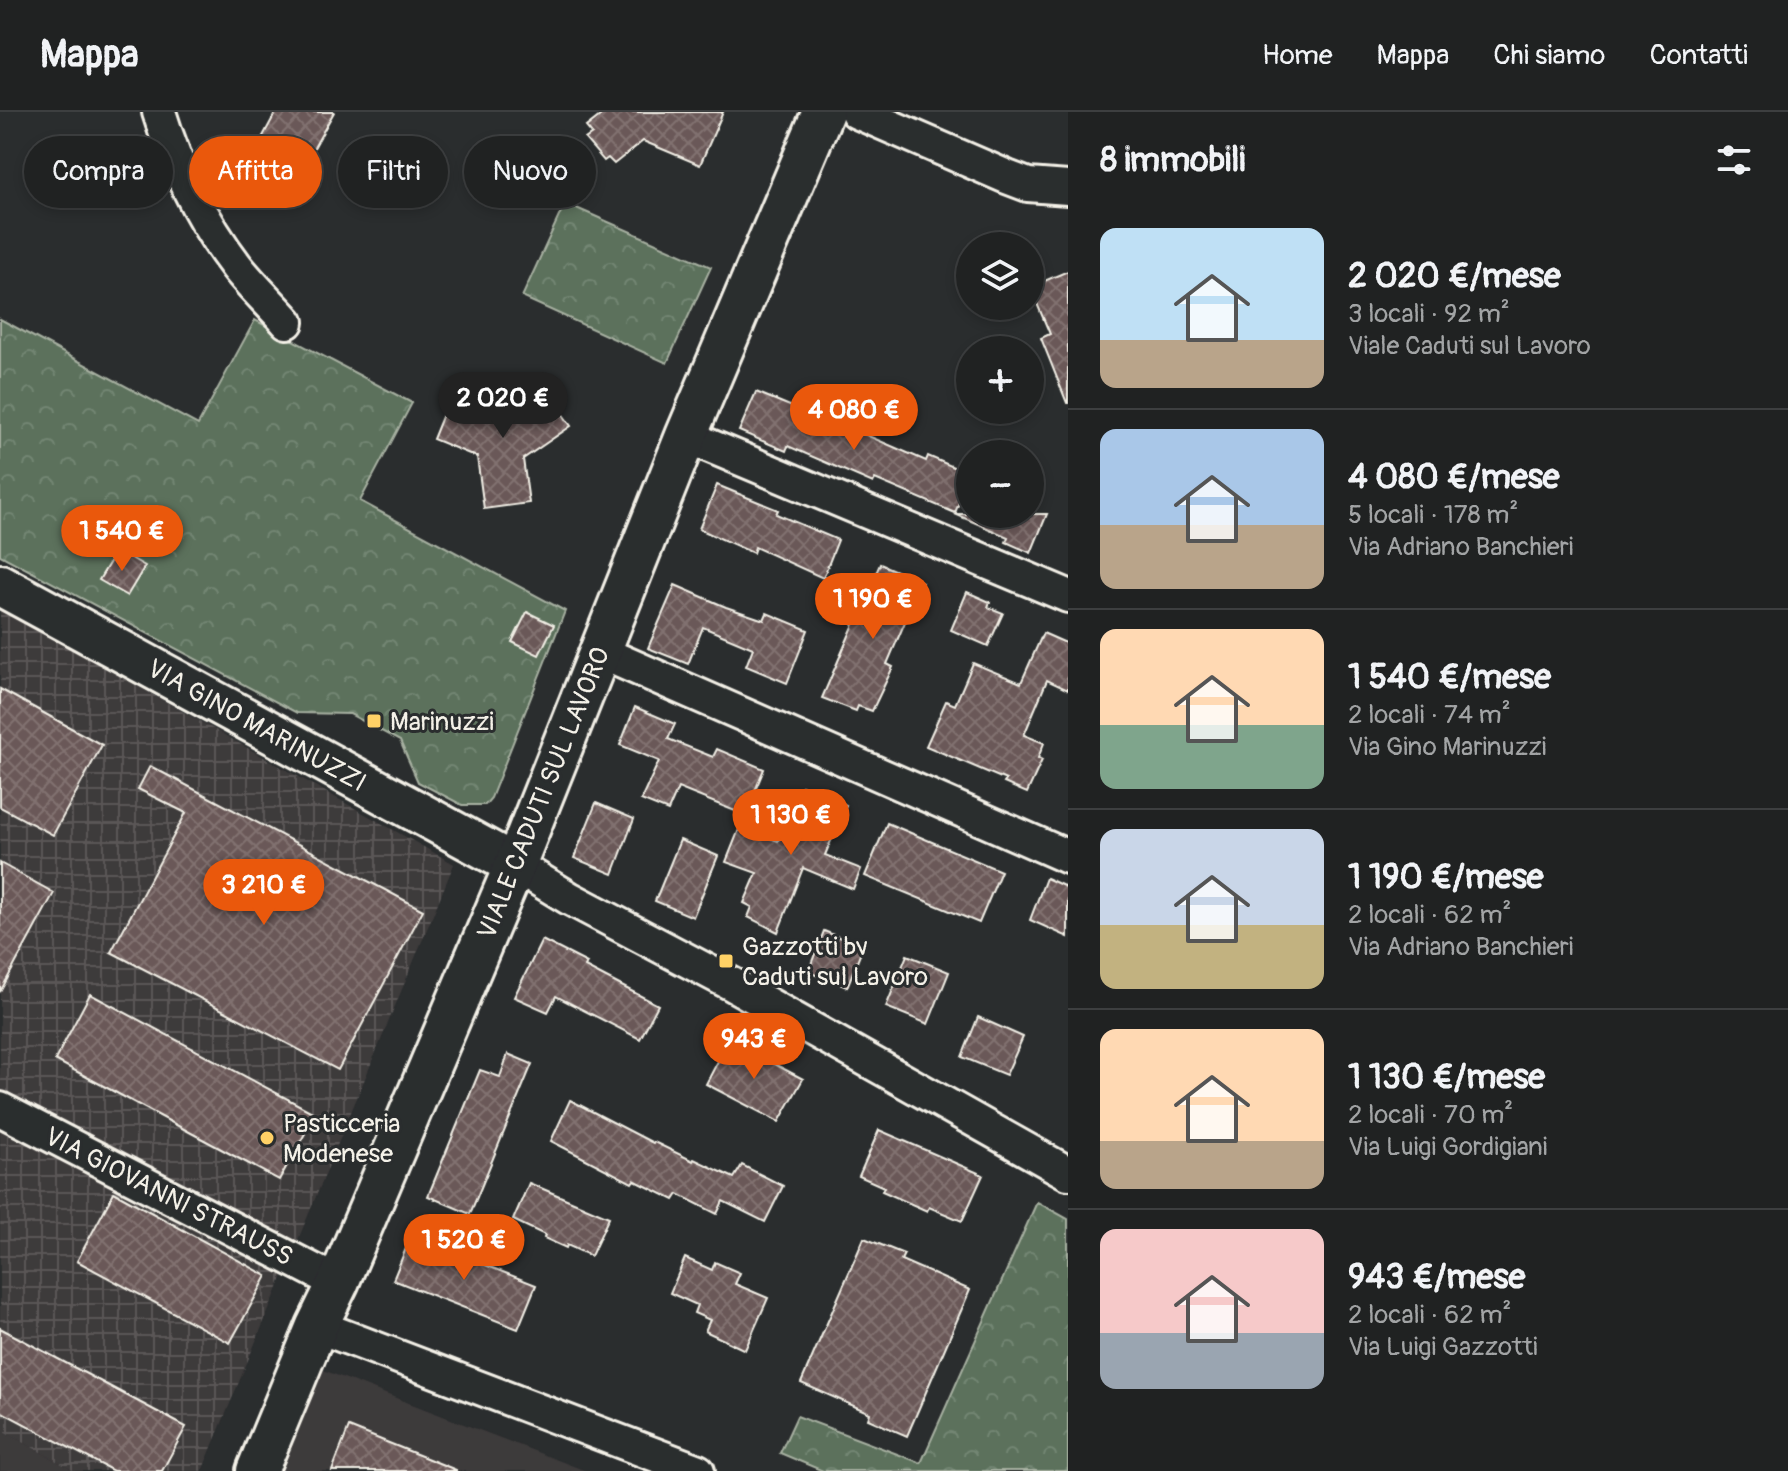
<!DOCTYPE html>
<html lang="it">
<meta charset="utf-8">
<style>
body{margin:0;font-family:Pangolin,sans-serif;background:#2d2f2f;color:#f1f3f6;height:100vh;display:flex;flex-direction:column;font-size:30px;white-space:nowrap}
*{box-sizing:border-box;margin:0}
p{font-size:26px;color:#a2a4a5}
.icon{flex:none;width:44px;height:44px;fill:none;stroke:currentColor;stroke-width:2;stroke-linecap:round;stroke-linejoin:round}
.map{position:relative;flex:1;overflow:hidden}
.drawer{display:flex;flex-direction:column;background:#202222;width:720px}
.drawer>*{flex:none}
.banner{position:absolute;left:24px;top:24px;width:760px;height:72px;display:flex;gap:16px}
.fabs{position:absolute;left:956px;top:120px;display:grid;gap:16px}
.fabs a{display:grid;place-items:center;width:88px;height:88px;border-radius:50%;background:#202222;box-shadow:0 4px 12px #0003,0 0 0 2px #3d3f40;font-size:40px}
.price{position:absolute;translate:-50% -68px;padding:0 18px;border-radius:28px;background:#ea580c;color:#fff;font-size:26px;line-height:52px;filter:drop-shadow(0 2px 4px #0008)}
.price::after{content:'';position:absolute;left:50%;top:48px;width:24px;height:18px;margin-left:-12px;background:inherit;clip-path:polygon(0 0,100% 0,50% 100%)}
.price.on{background:#222;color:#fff}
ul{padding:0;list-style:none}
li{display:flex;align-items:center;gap:24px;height:200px;padding:0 32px}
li+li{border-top:2px solid #3d3f40}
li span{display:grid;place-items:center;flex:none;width:224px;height:160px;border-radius:16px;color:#555}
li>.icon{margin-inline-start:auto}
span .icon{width:96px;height:96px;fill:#fffc;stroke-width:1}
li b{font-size:34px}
h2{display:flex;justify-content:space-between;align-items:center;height:96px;padding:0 32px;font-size:34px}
.tag{padding:0 28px;border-radius:36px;background:#202222;box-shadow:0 4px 12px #0003,0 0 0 2px #3d3f40;font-size:28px;line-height:72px}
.tag.on{background:#ea580c;color:#fff}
header{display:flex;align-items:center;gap:48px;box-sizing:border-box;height:112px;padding:0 40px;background:#202222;border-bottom:2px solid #3d3f40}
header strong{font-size:38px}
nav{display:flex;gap:44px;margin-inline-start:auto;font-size:28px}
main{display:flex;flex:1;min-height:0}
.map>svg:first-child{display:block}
.built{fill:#3e3a3b}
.industrial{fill:url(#industrial-grid)}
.park{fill:url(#park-crowns);stroke:#a8b1a2;stroke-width:2}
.building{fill:url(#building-cross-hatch);stroke:#f4f1e8;stroke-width:2}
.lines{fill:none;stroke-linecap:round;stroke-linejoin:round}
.minor-casing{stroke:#f4f1e8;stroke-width:38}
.tertiary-casing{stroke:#f4f1e8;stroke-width:46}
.minor{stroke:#2a2d2e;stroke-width:32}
.tertiary{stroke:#2a2d2e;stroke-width:40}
.poi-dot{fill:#ffd166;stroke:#2a2d2e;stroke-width:3}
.labels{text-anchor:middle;stroke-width:6;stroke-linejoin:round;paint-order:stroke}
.poi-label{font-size:26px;fill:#f4f1e8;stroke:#2a2d2e;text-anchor:start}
.street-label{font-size:26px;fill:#f4f1e8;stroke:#2a2d2e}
</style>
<header>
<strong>Mappa</strong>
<nav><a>Home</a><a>Mappa</a><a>Chi siamo</a><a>Contatti</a></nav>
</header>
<main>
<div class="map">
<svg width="1068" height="1359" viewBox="0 0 1068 1359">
<defs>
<pattern id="industrial-grid" width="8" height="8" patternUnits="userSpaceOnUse" patternTransform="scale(2)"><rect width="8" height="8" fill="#3e3a3b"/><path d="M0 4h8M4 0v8" fill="none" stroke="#5a5757"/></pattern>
<pattern id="park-crowns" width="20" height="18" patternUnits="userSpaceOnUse" patternTransform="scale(2)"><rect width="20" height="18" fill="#5b715c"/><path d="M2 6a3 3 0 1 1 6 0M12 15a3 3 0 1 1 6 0" fill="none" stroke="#738673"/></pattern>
<pattern id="building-cross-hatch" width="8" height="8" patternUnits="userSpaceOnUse" patternTransform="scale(2)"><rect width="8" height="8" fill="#6b5958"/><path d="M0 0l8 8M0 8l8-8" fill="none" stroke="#817170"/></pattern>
</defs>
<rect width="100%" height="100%" fill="#2a2d2e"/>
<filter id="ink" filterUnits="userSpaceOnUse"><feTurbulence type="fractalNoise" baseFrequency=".0125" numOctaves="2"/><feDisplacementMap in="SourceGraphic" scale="16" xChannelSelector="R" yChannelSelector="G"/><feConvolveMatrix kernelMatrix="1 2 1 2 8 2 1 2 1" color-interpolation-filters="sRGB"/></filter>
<g filter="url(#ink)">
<g class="built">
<path d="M 323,1258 L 586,1359 L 282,1359 Z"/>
<path d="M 0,1317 L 74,1359 L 0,1359 Z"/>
</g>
<path class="industrial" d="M 0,497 L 454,752 L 202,1359 L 74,1359 L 0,1317 Z"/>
<g class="park">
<path d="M 565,91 L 711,155 L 667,251 L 522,185 Z"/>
<path d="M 0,207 L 198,313 L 255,208 L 412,291 L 360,389 L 565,499 L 491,686 L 485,693 L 462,693 L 418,670 L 400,629 L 350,602 L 297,601 L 0,443 Z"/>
<path d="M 1037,1090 L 1068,1107 L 1068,1359 L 823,1359 L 780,1341 L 797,1304 L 921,1351 Z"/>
</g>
<g class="building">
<path d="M 276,0 L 334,0 L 297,66 L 254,41 Z"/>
<path d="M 605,0 L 723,0 L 700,53 L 643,29 L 614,52 L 608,46 L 604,49 L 585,27 L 592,22 L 586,15 Z"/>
<path d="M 1068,159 L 1068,291 L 1067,291 L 1041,226 L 1050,222 L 1030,175 Z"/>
<path d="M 538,267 L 571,314 L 523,347 L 529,391 L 484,397 L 477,345 L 433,327 L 450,285 L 490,300 Z"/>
<path d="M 756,280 L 802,299 L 843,313 L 926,349 L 928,344 L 970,362 L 955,401 L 875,367 L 873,371 L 788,334 L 786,339 L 739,319 Z"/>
<path d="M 717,373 L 778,398 L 776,402 L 838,428 L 823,466 L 755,435 L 753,441 L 699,417 Z"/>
<path d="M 955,402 L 1047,402 L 1031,441 L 1006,430 L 1008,425 Z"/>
<path d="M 117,438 L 145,454 L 127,484 L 99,468 Z"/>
<path d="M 880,452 L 922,470 L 887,552 L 893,555 L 872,599 L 858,594 L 856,599 L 822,586 Z"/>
<path d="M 675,473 L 726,495 L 764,508 L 767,501 L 808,518 L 787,571 L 746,554 L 753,536 L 703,515 L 688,552 L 648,536 Z"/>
<path d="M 967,480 L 990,490 L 988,495 L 1003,501 L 988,534 L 951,518 Z"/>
<path d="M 527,500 L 554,513 L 539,543 L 512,530 Z"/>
<path d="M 1043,521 L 1068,532 L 1068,578 L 1047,568 L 1024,623 L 1044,631 L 1038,646 L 1042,648 L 1027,681 L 1004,671 L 1006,668 L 926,634 L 946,589 L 955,593 L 973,551 L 1021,571 Z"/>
<path d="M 0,577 L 102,633 L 53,723 L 0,695 Z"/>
<path d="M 635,595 L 675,612 L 668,627 L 713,645 L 717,637 L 764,657 L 745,703 L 678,676 L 668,699 L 641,688 L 659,649 L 620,633 Z"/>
<path d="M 150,654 L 423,798 L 338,958 L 111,840 L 186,701 L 138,677 Z"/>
<path d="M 802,674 L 846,693 L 825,743 L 861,757 L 853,777 L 803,756 L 778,820 L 748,805 L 752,795 L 744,791 L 757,761 L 726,750 L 740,715 L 778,729 Z"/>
<path d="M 596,691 L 634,707 L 613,762 L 574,746 Z"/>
<path d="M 887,711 L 1001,759 L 979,811 L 865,764 Z"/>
<path d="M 680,728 L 718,744 L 693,805 L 655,789 Z"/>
<path d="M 0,751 L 54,781 L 0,880 Z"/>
<path d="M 1046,766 L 1068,776 L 1068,825 L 1030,808 Z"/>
<path d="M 824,819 L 863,835 L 847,875 L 808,860 Z"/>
<path d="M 542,828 L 587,851 L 585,855 L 658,893 L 640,927 L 556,884 L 548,900 L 514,885 Z"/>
<path d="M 907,843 L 949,860 L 928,912 L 886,895 Z"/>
<path d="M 90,882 L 316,1002 L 279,1068 L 55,948 Z"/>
<path d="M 978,905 L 1023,925 L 1006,963 L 962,945 Z"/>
<path d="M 729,928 L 803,967 L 779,1010 L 706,972 Z"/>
<path d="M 508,942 L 532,952 L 470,1102 L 428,1084 L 480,958 L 500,965 Z"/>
<path d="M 570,988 L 653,1031 L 654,1030 L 693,1049 L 694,1047 L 734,1066 L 742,1053 L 783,1074 L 765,1110 L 723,1089 L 717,1102 L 678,1082 L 674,1088 L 634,1068 L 632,1071 L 551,1029 Z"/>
<path d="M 879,1018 L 983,1063 L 962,1109 L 929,1095 L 927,1099 L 882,1079 L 884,1075 L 859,1064 Z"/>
<path d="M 529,1071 L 609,1105 L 591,1144 L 567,1133 L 566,1136 L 544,1126 L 545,1123 L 513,1108 Z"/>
<path d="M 114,1080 L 267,1164 L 230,1231 L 77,1149 Z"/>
<path d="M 411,1124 L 536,1173 L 518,1217 L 393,1168 Z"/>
<path d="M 864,1126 L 904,1142 L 901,1148 L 970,1178 L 907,1324 L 868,1307 L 870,1301 L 801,1271 Z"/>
<path d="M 685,1146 L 712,1158 L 715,1150 L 740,1161 L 735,1172 L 768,1186 L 745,1238 L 705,1219 L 710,1208 L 694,1201 L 697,1193 L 670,1181 Z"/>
<path d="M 0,1216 L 186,1315 L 162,1359 L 113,1359 L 0,1299 Z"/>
<path d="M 349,1315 L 456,1358 L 456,1359 L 332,1359 Z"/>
</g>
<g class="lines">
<g class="minor-casing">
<g id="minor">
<path d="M 159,0 C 176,56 201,108 237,155 C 252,174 271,192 287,210"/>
<path d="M 857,0 L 1007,65 L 1028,73 L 1068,76"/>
<path d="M 686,324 L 1068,484"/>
<path d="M 600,540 L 1068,745"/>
<path d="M 515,753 L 569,786 L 732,872 L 1068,1061"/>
<path d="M 0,997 L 338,1171"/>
<path d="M 317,1214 L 698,1359"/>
</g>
</g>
<g class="tertiary-casing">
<g id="tertiary">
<path d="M 0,473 L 515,753"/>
<path d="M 257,1359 L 317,1214 L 338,1171 L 515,753 L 686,324 L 823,0"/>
</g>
</g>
<use href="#minor" class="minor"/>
<use href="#tertiary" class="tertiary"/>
</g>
</g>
<g class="poi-dot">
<rect x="366" y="601" width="16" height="16" rx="4"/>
<rect x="718" y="841" width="16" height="16" rx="4"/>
<circle cx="267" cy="1026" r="8"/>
</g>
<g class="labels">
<g class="poi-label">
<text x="390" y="618">Marinuzzi</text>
<text x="742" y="843">Gazzotti bv<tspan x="742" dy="30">Caduti sul Lavoro</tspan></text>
<text x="283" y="1020">Pasticceria<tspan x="283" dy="30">Modenese</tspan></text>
</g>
<g class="street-label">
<text transform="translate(257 613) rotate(29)" y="9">VIA GINO MARINUZZI</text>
<text transform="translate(543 681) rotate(-68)" y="9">VIALE CADUTI SUL LAVORO</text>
<text transform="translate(169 1084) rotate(27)" y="9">VIA GIOVANNI STRAUSS</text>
</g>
</g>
</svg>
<div class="fabs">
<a><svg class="icon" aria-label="layers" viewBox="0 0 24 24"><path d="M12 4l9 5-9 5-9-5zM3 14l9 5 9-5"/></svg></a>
<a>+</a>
<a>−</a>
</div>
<b class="price on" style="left:503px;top:328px">2 020 €</b>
<b class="price" style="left:854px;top:340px">4 080 €</b>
<b class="price" style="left:122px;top:461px">1 540 €</b>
<b class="price" style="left:873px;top:529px">1 190 €</b>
<b class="price" style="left:791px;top:745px">1 130 €</b>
<b class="price" style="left:264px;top:815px">3 210 €</b>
<b class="price" style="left:754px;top:969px">943 €</b>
<b class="price" style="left:464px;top:1170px">1 520 €</b>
<div class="banner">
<a class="tag">Compra</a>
<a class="tag on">Affitta</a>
<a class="tag">Filtri</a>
<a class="tag">Nuovo</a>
</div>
</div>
<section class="drawer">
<h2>8 immobili<svg class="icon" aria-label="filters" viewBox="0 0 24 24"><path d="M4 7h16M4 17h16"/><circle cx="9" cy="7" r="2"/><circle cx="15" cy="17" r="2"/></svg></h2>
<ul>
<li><span style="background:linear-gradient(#bfe0f5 70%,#b9a48a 0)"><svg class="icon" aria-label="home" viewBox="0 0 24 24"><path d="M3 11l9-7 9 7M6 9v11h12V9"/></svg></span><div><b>2 020 €/mese</b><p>3 locali · 92 m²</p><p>Viale Caduti sul Lavoro</p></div></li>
<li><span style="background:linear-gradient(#a9c7e8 60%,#b9a48a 0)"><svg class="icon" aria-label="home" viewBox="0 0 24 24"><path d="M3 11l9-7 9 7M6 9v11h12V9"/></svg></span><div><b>4 080 €/mese</b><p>5 locali · 178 m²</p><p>Via Adriano Banchieri</p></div></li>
<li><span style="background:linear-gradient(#ffd9b3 60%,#7fa58c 0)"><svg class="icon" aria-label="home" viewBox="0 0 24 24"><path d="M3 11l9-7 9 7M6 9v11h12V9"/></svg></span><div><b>1 540 €/mese</b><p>2 locali · 74 m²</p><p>Via Gino Marinuzzi</p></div></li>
<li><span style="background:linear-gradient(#c9d6e8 60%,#c2b280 0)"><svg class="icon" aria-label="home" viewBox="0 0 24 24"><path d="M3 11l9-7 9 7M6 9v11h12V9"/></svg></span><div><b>1 190 €/mese</b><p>2 locali · 62 m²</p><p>Via Adriano Banchieri</p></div></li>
<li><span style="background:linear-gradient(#ffd9b3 70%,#b9a48a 0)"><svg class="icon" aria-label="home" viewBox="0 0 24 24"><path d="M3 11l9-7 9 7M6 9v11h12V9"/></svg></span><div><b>1 130 €/mese</b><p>2 locali · 70 m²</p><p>Via Luigi Gordigiani</p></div></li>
<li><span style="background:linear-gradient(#f6c9c9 65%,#9aa5b1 0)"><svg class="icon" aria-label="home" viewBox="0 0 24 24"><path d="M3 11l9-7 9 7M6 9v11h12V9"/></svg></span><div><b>943 €/mese</b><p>2 locali · 62 m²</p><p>Via Luigi Gazzotti</p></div></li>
</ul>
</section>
</main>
